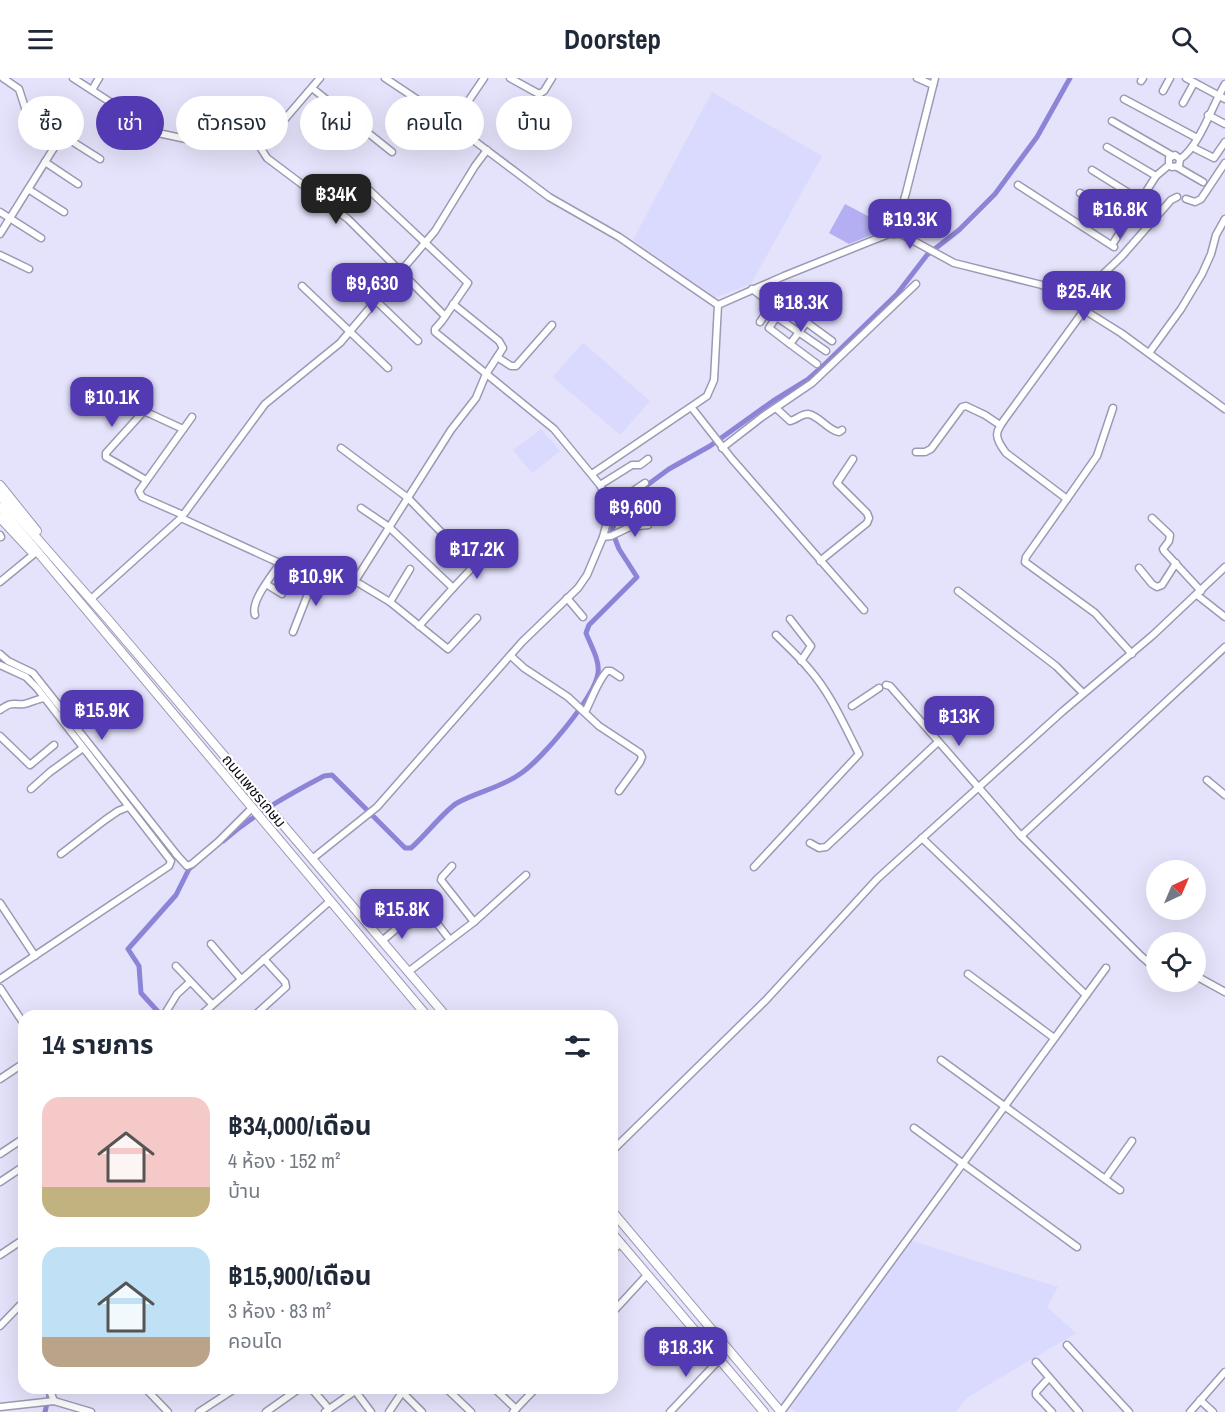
<!DOCTYPE html>
<html lang="th">
<meta charset="utf-8">
<style>
body{margin:0;font-family:"Archivo Narrow","Noto Sans Thai",sans-serif;background:#f2f2f3;color:#1f2937;height:100vh;display:flex;flex-direction:column;font-size:22px;white-space:nowrap}
*{box-sizing:border-box;margin:0}
p{font-size:20px;color:#747a83}
.icon{flex:none;width:33px;height:33px;fill:none;stroke:currentColor;stroke-width:2;stroke-linecap:round;stroke-linejoin:round}
.map{position:relative;flex:1;overflow:hidden}
.drawer{position:absolute;left:18px;top:932px;width:600px;height:384px;display:flex;flex-direction:column;background:#fff;border-radius:18px;box-shadow:0 6px 24px #0002}
.drawer>*{flex:none}
.hud{position:absolute;left:18px;top:18px;width:600px;height:54px;display:flex;gap:12px}
.needle{width:39px;rotate:44deg}
.fabs{position:absolute;left:1146px;top:782px;display:grid;gap:12px}
.fabs a{display:grid;place-items:center;width:60px;height:60px;border-radius:50%;background:#fff;box-shadow:0 6px 24px #0002;font-size:30px}
.price{position:absolute;translate:-50% -51px;padding:0 14px;border-radius:12px;background:#533ab2;color:#fff;font-size:20px;line-height:39px;filter:drop-shadow(0 2px 3px #0008)}
.price::after{content:'';position:absolute;left:50%;top:36px;width:18px;height:14px;margin-left:-9px;background:inherit;clip-path:polygon(0 0,100% 0,50% 100%)}
.price.active{background:#222;color:#fff}
ul{padding:0;list-style:none}
li{display:flex;align-items:center;gap:18px;height:150px;padding:0 24px}
li span{display:grid;place-items:center;flex:none;width:168px;height:120px;border-radius:18px;color:#555}
li>.icon{margin-inline-start:auto}
span .icon{width:72px;height:72px;fill:#fffc;stroke-width:1}
li b{font-size:26px}
h2{display:flex;justify-content:space-between;align-items:center;height:72px;padding:0 24px;font-size:26px}
.chip{padding:0 21px;border-radius:27px;background:#fff;box-shadow:0 6px 24px #0002;font-size:21px;line-height:54px}
.chip.active{background:#533ab2;color:#fff}
header{display:flex;justify-content:space-between;align-items:center;height:78px;padding:0 24px;background:#fff;font-size:27px;font-weight:700}
.map>svg:first-child{display:block}
.built{fill:#dad9fe}
.green{fill:#b3aff2}
.lines{fill:none;stroke-linecap:round;stroke-linejoin:round}
.canal{stroke:#8c85d7;stroke-width:5}
.minor-casing{stroke:#9b9ab5;stroke-width:9}
.major-casing{stroke:#9b9ab5;stroke-width:10}
.minor{stroke:#fff;stroke-width:6}
.major{stroke:#fff;stroke-width:8}
.labels{text-anchor:middle;stroke-width:4.5;stroke-linejoin:round;paint-order:stroke}
.street-label{font-size:15px;fill:#0c0b14;stroke:#fff}
</style>
<header><svg class="icon" aria-label="menu" viewBox="0 0 24 24"><path d="M4 6h16M4 12h16M4 18h16"/></svg>Doorstep<svg class="icon" aria-label="search" viewBox="0 0 24 24"><circle cx="10" cy="10" r="6"/><path d="M15 15l6 6"/></svg></header>
<div class="map">
<svg width="1225" height="1334" viewBox="0 0 1225 1334">
<rect width="100%" height="100%" fill="#e4e3fb"/>
<g class="built">
<path d="M 712,14 L 822,78 L 751,206 L 714,220 L 633,162 Z"/>
<path d="M 583,265 L 650,323 L 620,357 L 553,299 Z"/>
<path d="M 541,351 L 560,373 L 532,395 L 513,372 Z"/>
<path d="M 906,1161 L 1058,1209 L 1047,1229 L 1076,1255 L 968,1319 L 955,1334 L 795,1334 L 787,1325 Z"/>
</g>
<path class="green" d="M 845,126 L 885,147 L 879,154 L 849,166 L 829,155 Z"/>
<g class="lines">
<g class="canal">
<path d="M 0,581 L 28,596 L 40,609"/>
<path d="M 96,680 L 152,750"/>
<path d="M 223,763 C 254,736 288,717 324,698 L 332,697 L 405,770 L 411,770 C 424,759 445,732 457,725 C 477,714 502,709 520,696 C 541,682 595,619 598,595 C 600,582 590,566 586,555 L 589,547 L 637,499 L 619,471 L 612,453 L 620,427 L 669,391 L 710,368 L 773,323 L 807,302 L 825,286 L 897,216 L 927,177 L 959,152 L 995,116 L 1037,59 L 1070,0"/>
<path d="M 162,938 L 141,915 L 139,888 L 128,871 L 176,817 L 189,791 L 195,786"/>
<path d="M 24,1265 L 24,1273"/>
<path d="M 45,1334 L 49,1317 L 45,1310"/>
</g>
<g class="minor-casing">
<g id="minor">
<path d="M 3,0 L 19,11 L 27,36 L 30,40 L 60,60"/>
<path d="M 73,0 L 158,55 L 186,61 L 219,61 L 269,53 L 284,42 L 320,0"/>
<path d="M 385,0 L 436,34 L 549,119 L 619,159 L 718,227 L 714,302 L 707,318 L 592,396"/>
<path d="M 510,0 L 539,16 L 544,13 L 552,0"/>
<path d="M 917,0 L 933,7"/>
<path d="M 1186,0 L 1225,21"/>
<path d="M 1141,3 L 1143,0"/>
<path d="M 312,10 L 392,74"/>
<path d="M 92,12 L 99,0"/>
<path d="M 1163,13 L 1170,0"/>
<path d="M 1124,21 L 1197,60"/>
<path d="M 1183,25 L 1194,5"/>
<path d="M 1208,37 L 1225,46"/>
<path d="M 1112,43 L 1171,77"/>
<path d="M 455,48 L 465,28 L 484,0"/>
<path d="M 266,54 L 260,69 L 267,80 L 348,141 L 445,238"/>
<path d="M 62,57 L 100,81"/>
<path d="M 1107,69 L 1156,98"/>
<path d="M 1192,69 L 1214,80 L 1225,64"/>
<path d="M 1180,81 C 1199,69 1213,26 1225,6"/>
<path d="M 45,84 L 78,106"/>
<path d="M 1177,89 L 1203,104"/>
<path d="M 1092,92 L 1140,122"/>
<path d="M 1018,107 L 1114,169"/>
<path d="M 28,111 L 64,134"/>
<path d="M 1080,115 L 1127,142"/>
<path d="M 1186,121 L 1195,124 L 1201,121 L 1225,85"/>
<path d="M 0,134 L 41,160"/>
<path d="M 0,156 L 67,49"/>
<path d="M 894,156 L 906,115 L 935,0"/>
<path d="M 1112,167 L 1156,98 L 1169,87 L 1169,80 L 1175,77 L 1180,81 L 1179,88 L 1172,89 L 1169,87"/>
<path d="M 0,177 L 29,191"/>
<path d="M 344,192 L 418,263"/>
<path d="M 302,208 L 388,290"/>
<path d="M 752,211 L 772,226 L 760,244"/>
<path d="M 788,222 L 769,250 L 790,266 L 812,237"/>
<path d="M 1074,224 L 1122,178 L 1171,122 L 1177,119"/>
<path d="M 718,227 L 784,198 L 871,163 L 889,156 L 901,156 L 954,185 L 1042,207 L 1057,215 L 1121,255 L 1225,331"/>
<path d="M 784,228 L 832,263"/>
<path d="M 1085,231 L 1007,338 C 995,354 993,358 1006,375 L 1067,421 L 1026,479 L 1025,484 L 1095,535 L 1132,576"/>
<path d="M 768,233 L 826,273"/>
<path d="M 790,266 L 817,286"/>
<path d="M 1149,275 L 1181,231 L 1202,196 L 1211,176 L 1216,157 L 1225,141"/>
<path d="M 497,279 L 511,288 L 516,288 L 552,247"/>
<path d="M 692,330 L 732,381 L 864,532"/>
<path d="M 776,330 L 790,343 C 796,342 801,336 808,336 C 820,338 827,352 839,354 L 842,352"/>
<path d="M 341,370 L 408,420 L 472,486 L 471,491 L 453,510"/>
<path d="M 722,370 L 762,339 L 812,305 L 916,206"/>
<path d="M 916,374 L 925,374 L 931,371 L 962,329 L 966,328 L 985,337 L 1000,347"/>
<path d="M 146,402 L 106,379 L 106,375 L 144,333 L 183,351"/>
<path d="M 600,407 L 632,387 L 640,387 L 648,381"/>
<path d="M 1067,421 L 1097,378 L 1113,330"/>
<path d="M 609,429 L 645,405"/>
<path d="M 361,430 L 389,449 L 453,510 L 419,548"/>
<path d="M 183,437 L 142,419 L 139,413 L 192,339"/>
<path d="M 181,440 L 275,483 L 295,490 L 325,494 L 355,503 L 390,524 L 448,571 L 477,540"/>
<path d="M 1152,440 L 1170,457 L 1169,463 L 1163,471 L 1164,473 L 1201,513"/>
<path d="M 0,457 L 1,459"/>
<path d="M 603,459 L 611,458 L 630,449 L 648,447"/>
<path d="M 820,483 L 867,445 L 869,440 L 867,435 L 837,405 L 853,381"/>
<path d="M 1139,490 L 1152,506 L 1157,509 L 1162,507 L 1176,485"/>
<path d="M 355,503 L 451,352 L 476,320 L 486,296 L 503,270 L 499,263 L 453,226"/>
<path d="M 0,504 L 34,476"/>
<path d="M 266,506 L 282,516"/>
<path d="M 958,513 L 1056,588 L 1083,615"/>
<path d="M 1197,517 L 1225,539"/>
<path d="M 567,520 L 583,539"/>
<path d="M 91,521 L 181,440 L 265,326 L 340,265 L 435,153 L 475,88 L 487,72"/>
<path d="M 390,524 L 410,491"/>
<path d="M 255,537 C 250,523 272,498 280,485"/>
<path d="M 790,541 L 811,568 L 801,583"/>
<path d="M 293,554 L 317,493"/>
<path d="M 0,576 L 8,583 L 33,595 L 177,777"/>
<path d="M 511,578 L 524,590 L 568,619 L 599,648 L 640,675 L 642,679 L 640,684 L 619,713"/>
<path d="M 0,587 L 26,599 L 37,610 L 171,783 L 169,788 L 0,901"/>
<path d="M 886,607 L 890,608 L 1021,758 L 1141,878 L 1149,885 L 1156,887"/>
<path d="M 852,628 L 879,610"/>
<path d="M 0,632 C 13,623 11,627 24,626 C 30,625 37,621 44,620"/>
<path d="M 585,634 C 592,621 597,604 607,593 L 611,593 L 620,599"/>
<path d="M 0,658 L 30,687 L 54,667"/>
<path d="M 1207,702 L 1225,717"/>
<path d="M 31,711 L 50,694 L 83,670"/>
<path d="M 1021,758 L 1225,569"/>
<path d="M 922,760 L 1086,917"/>
<path d="M 810,765 L 819,770 L 826,769 L 938,664"/>
<path d="M 61,776 L 105,742 L 118,733 L 128,729"/>
<path d="M 176,776 L 187,788 L 192,786 L 218,764 L 252,730"/>
<path d="M 312,781 L 377,729 L 522,564 L 578,510 L 587,497 L 603,459 L 608,440 L 607,421 L 600,407 L 554,351 L 435,254 L 435,251 L 442,243 L 468,205 L 369,112"/>
<path d="M 452,788 L 442,799 L 441,802 L 474,844"/>
<path d="M 754,789 L 859,676 C 844,647 831,616 809,591 C 799,579 787,568 776,557"/>
<path d="M 0,825 L 35,878"/>
<path d="M 425,830 L 450,862"/>
<path d="M 382,863 L 396,851 L 411,846"/>
<path d="M 211,866 L 241,901"/>
<path d="M 176,888 L 212,926"/>
<path d="M 408,894 L 474,844 L 526,797"/>
<path d="M 968,896 L 1054,960"/>
<path d="M 1196,898 L 1225,914"/>
<path d="M 0,910 L 24,946"/>
<path d="M 166,934 L 177,916 L 190,904"/>
<path d="M 200,938 L 330,823"/>
<path d="M 254,938 L 286,909 L 285,904 L 264,881"/>
<path d="M 941,982 L 1120,1112"/>
<path d="M 0,1001 L 24,985"/>
<path d="M 914,1050 L 1077,1169"/>
<path d="M 612,1073 L 766,922 L 877,801 L 1063,633 L 1153,557 L 1225,489"/>
<path d="M 0,1076 L 24,1060"/>
<path d="M 1105,1101 L 1132,1063"/>
<path d="M 0,1104 L 24,1088"/>
<path d="M 612,1173 L 621,1165"/>
<path d="M 0,1177 L 24,1161"/>
<path d="M 612,1235 L 647,1197"/>
<path d="M 0,1248 L 24,1223"/>
<path d="M 1067,1267 L 1129,1334"/>
<path d="M 1036,1284 L 1079,1334"/>
<path d="M 1046,1303 L 1036,1314 L 1036,1317 L 1052,1334"/>
<path d="M 49,1310 L 54,1323"/>
<path d="M 145,1310 L 168,1334"/>
<path d="M 311,1310 L 329,1331"/>
<path d="M 353,1310 L 371,1334"/>
<path d="M 446,1310 L 471,1334"/>
<path d="M 494,1310 L 516,1331"/>
<path d="M 402,1314 L 422,1334"/>
<path d="M 1200,1322 L 1213,1334"/>
<path d="M 0,1329 L 54,1323 L 91,1334"/>
<path d="M 199,1334 L 236,1310"/>
<path d="M 266,1334 L 300,1310"/>
<path d="M 325,1334 L 355,1313"/>
<path d="M 389,1334 L 405,1310"/>
<path d="M 513,1334 L 536,1310"/>
<path d="M 670,1334 L 719,1282"/>
<path d="M 781,1334 L 1106,890"/>
<path d="M 1190,1334 L 1225,1294"/>
</g>
</g>
<g class="major-casing">
<g id="major">
<path d="M 0,407 L 37,453"/>
<path d="M 0,418 L 106,539 L 446,938"/>
<path d="M 0,429 L 427,938"/>
<path d="M 0,440 L 31,473"/>
<path d="M 612,1133 L 781,1334"/>
<path d="M 612,1155 L 764,1334"/>
</g>
</g>
<use href="#minor" class="minor"/>
<use href="#major" class="major"/>
</g>
<g class="labels">
<g class="street-label">
<text transform="translate(254 713) rotate(50)" y="5">ถนนเพชรเกษม</text>
</g>
</g>
</svg>
<div class="fabs">
<a><svg class="needle" viewBox="-14 -14 28 28"><path d="M0-13l5 13h-10z" fill="#e53935"/><path d="M0 13l5-13h-10z" fill="#747a83"/></svg></a>
<a><svg class="icon" aria-label="locate" viewBox="0 0 24 24"><circle cx="12" cy="12" r="6"/><path d="M12 2v4M12 18v4M2 12h4M18 12h4"/></svg></a>
</div>
<b class="price active" style="left:336px;top:147px">฿34K</b>
<b class="price" style="left:1120px;top:162px">฿16.8K</b>
<b class="price" style="left:910px;top:172px">฿19.3K</b>
<b class="price" style="left:372px;top:236px">฿9,630</b>
<b class="price" style="left:1084px;top:244px">฿25.4K</b>
<b class="price" style="left:801px;top:255px">฿18.3K</b>
<b class="price" style="left:112px;top:350px">฿10.1K</b>
<b class="price" style="left:635px;top:460px">฿9,600</b>
<b class="price" style="left:477px;top:502px">฿17.2K</b>
<b class="price" style="left:316px;top:529px">฿10.9K</b>
<b class="price" style="left:102px;top:663px">฿15.9K</b>
<b class="price" style="left:959px;top:669px">฿13K</b>
<b class="price" style="left:402px;top:862px">฿15.8K</b>
<b class="price" style="left:686px;top:1300px">฿18.3K</b>
<div class="hud">
<a class="chip">ซื้อ</a>
<a class="chip active">เช่า</a>
<a class="chip">ตัวกรอง</a>
<a class="chip">ใหม่</a>
<a class="chip">คอนโด</a>
<a class="chip">บ้าน</a>
</div>
<section class="drawer">
<h2>14 รายการ<svg class="icon" aria-label="filters" viewBox="0 0 24 24"><path d="M4 7h16M4 17h16"/><circle cx="9" cy="7" r="2"/><circle cx="15" cy="17" r="2"/></svg></h2>
<ul>
<li><span style="background:linear-gradient(#f6c9c9 75%,#c2b280 0)"><svg class="icon" aria-label="home" viewBox="0 0 24 24"><path d="M3 11l9-7 9 7M6 9v11h12V9"/></svg></span><div><b>฿34,000/เดือน</b><p>4 ห้อง · 152 m²</p><p>บ้าน</p></div></li>
<li><span style="background:linear-gradient(#bfe0f5 75%,#b9a48a 0)"><svg class="icon" aria-label="home" viewBox="0 0 24 24"><path d="M3 11l9-7 9 7M6 9v11h12V9"/></svg></span><div><b>฿15,900/เดือน</b><p>3 ห้อง · 83 m²</p><p>คอนโด</p></div></li>
</ul>
</section>
</div>
